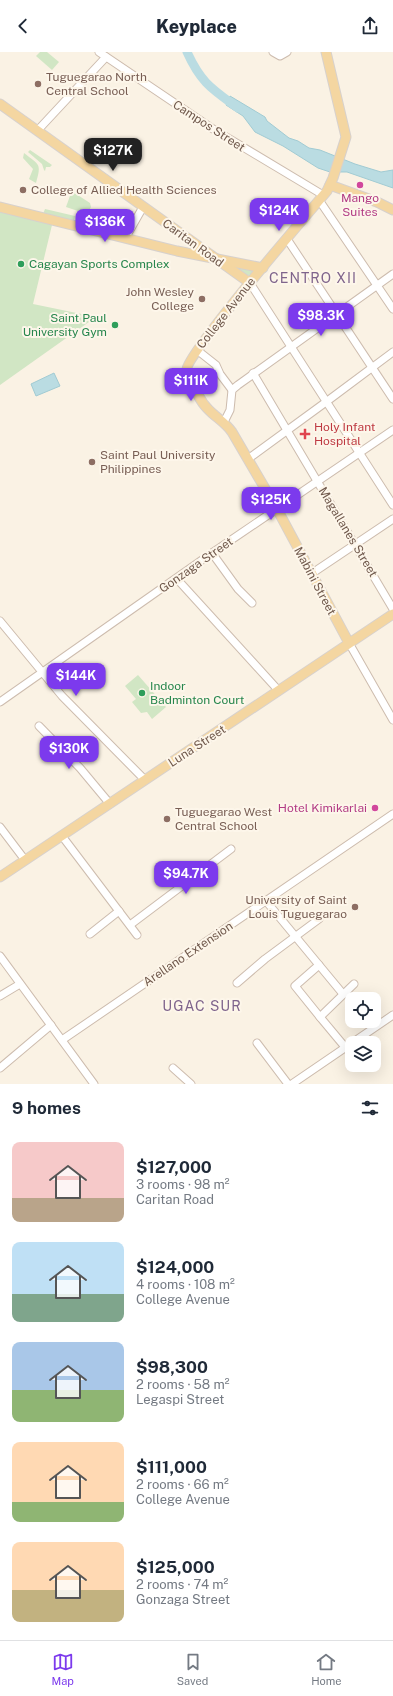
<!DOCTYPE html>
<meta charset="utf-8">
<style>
body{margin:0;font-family:"Public Sans",sans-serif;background:#f6f6f7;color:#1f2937;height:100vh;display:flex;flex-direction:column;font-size:15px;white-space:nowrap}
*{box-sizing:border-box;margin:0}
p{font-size:13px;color:#747a83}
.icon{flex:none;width:22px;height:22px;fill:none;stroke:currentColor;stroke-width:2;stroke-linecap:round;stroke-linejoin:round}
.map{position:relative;height:1032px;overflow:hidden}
.sheet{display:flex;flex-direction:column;background:#fff;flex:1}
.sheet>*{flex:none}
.tools{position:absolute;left:345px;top:940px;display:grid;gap:8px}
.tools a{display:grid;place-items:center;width:36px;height:36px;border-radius:8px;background:#fff;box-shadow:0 4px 16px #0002;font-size:20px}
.price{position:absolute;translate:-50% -34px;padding:0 9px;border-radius:8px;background:#7c3aed;color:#fff;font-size:13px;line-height:26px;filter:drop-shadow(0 1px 2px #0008)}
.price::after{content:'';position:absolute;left:50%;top:24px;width:12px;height:9px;margin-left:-6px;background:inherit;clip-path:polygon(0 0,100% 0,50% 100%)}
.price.current{background:#222;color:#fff}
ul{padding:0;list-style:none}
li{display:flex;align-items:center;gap:12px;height:100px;padding:0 12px}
li span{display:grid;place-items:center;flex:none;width:112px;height:80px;border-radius:8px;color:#555}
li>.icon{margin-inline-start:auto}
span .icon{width:48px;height:48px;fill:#fffc;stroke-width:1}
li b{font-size:17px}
h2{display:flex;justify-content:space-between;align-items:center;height:48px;padding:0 12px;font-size:17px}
header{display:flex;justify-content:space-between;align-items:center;height:52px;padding:0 12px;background:#fff;font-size:18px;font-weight:800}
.tabs{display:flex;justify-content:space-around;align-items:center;height:56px;border-top:1px solid #e0e1e3;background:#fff;font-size:11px;color:#747a83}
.tabs a{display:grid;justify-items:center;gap:2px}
.tabs .current{color:#7c3aed}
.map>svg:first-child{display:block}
.green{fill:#d1e6c4}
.water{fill:#badce2;stroke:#a1cbd3}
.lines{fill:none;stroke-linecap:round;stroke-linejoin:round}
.river{stroke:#badce2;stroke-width:9}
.minor-casing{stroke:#cdbcae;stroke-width:9}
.major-casing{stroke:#d7d1cd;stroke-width:11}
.minor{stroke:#fff;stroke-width:7}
.major{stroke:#f4d6a1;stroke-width:9}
.education-dot{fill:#8d6e63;stroke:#fdf6ea;stroke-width:1.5}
.hotel-dot{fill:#d1479c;stroke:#fdf6ea;stroke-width:1.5}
.leisure-dot{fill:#2e9e5b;stroke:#fdf6ea;stroke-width:1.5}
.health-dot{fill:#e0444e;stroke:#fdf6ea;stroke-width:1.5}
.labels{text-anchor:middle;stroke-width:4;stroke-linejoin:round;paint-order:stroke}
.education-label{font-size:12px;fill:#785e54;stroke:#fdf6ea;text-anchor:start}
.street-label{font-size:12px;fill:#70594c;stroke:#fdf6ea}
.hotel-label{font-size:12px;fill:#b23c85;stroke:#fdf6ea}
.leisure-label{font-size:12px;fill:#27864d;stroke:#fdf6ea;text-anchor:start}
.health-label{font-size:12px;fill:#be3a42;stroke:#fdf6ea;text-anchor:start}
.quarter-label{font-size:14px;letter-spacing:1px;fill:#7f648c;stroke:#fdf6ea}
</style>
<header><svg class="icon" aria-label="back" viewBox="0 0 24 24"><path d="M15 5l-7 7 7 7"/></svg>Keyplace<svg class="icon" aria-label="share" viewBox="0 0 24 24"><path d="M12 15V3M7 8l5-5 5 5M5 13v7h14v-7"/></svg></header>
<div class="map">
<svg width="393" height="1032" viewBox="0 0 393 1032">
<rect width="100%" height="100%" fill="#faf2e4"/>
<g class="green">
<path d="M 40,0 L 47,0 L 59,10 L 52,18 L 36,4 Z"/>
<path d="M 30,98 L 52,113 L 50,115 L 46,115 L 45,119 L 44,118 L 42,112 L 28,100 Z"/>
<path d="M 24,101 C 39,113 42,111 36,131 L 29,127 L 33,117 L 23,106 Z"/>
<path d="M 73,140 L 90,151 L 91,155 L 87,162 L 66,155 L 71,141 Z"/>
<path d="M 45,157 L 75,164 L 74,169 L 43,162 Z"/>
<path d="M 0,159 L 52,173 L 33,252 L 96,265 L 0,333 Z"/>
<path d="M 236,214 L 253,217 L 253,221 L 247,224 L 235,215 Z"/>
<path d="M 138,623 L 166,655 L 152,667 L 147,660 L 141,661 L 132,650 L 136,647 L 125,634 Z"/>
</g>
<g class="water">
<path d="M 230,44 L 265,65 L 267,69 L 289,86 L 298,89 L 309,96 L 320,98 L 355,112 L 381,120 L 393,118 L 393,136 L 347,120 L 330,120 L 318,116 L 283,94 L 255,80 L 243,64 L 226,53 Z"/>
<path d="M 54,321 L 60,334 L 36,344 L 31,332 Z"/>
</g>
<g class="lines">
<path class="river" d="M 187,0 C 201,31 212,37 238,56"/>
<g class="minor-casing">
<g id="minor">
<path d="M 99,0 L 213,77 L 323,143"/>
<path d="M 273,0 L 280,4 L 287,0"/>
<path d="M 38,78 L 106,5"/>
<path d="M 319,148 L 393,257"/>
<path d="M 126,185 L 143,155"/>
<path d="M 287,187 L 393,347"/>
<path d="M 250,231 L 393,453"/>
<path d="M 197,298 L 216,313 L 220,322 L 232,338"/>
<path d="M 253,321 L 393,557"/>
<path d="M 224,370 L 230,358 L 232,338 L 238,333 L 393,222"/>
<path d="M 248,407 L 326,350 L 393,300"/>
<path d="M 212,501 L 238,537 L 252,551"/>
<path d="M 311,522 L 393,467"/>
<path d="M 177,527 L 279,639"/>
<path d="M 0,569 L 62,644 L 145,728"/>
<path d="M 349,591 L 393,668"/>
<path d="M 0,650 L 212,501 L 393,378"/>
<path d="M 39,674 L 80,716 L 110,752"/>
<path d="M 0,775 L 25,808"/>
<path d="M 62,784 L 137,883"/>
<path d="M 266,849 L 343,942"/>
<path d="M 130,873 L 231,797"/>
<path d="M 90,882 L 119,859"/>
<path d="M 0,904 L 94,1032"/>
<path d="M 319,913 L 295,934 L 320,965"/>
<path d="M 237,931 L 265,907 L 319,867"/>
<path d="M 0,944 L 20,932"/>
<path d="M 62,988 L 393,762"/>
<path d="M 257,991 L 288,1032"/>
<path d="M 345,995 L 320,965 L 354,932"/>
<path d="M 0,1016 L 51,973"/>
<path d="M 173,1016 L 191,1032"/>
<path d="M 292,1032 L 393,963"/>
</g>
</g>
<g class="major-casing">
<g id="major">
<path d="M 326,0 L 346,85 L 333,126 L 327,139 C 309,160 186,303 187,317 C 193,330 197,346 207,356 C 215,365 225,370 232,380 L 277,457 L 349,591"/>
<path d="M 0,52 L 250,231"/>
<path d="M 330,133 L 377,150 L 393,158"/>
<path d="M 0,155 L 177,199 L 263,216"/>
<path d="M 0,825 L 393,562"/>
</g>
</g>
<use href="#minor" class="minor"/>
<use href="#major" class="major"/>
</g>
<g class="education-dot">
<circle cx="38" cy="32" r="4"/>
<circle cx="23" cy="138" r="4"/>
<circle cx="202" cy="247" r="4"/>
<circle cx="92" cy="410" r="4"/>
<circle cx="167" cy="767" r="4"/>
<circle cx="355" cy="855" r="4"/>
</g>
<g class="hotel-dot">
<circle cx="360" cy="133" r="4"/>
<circle cx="375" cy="756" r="4"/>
</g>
<g class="leisure-dot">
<circle cx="21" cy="212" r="4"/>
<circle cx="115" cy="273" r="4"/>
<circle cx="142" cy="641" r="4"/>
</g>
<path class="health-dot" d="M303 376h4v4h4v4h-4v4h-4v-4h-4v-4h4z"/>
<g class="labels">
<g class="education-label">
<text x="46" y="29">Tuguegarao North<tspan x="46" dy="14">Central School</tspan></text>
<text x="31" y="142">College of Allied Health Sciences</text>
<text x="194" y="244" text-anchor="end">John Wesley<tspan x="194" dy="14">College</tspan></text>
<text x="100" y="407">Saint Paul University<tspan x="100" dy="14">Philippines</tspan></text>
<text x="175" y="764">Tuguegarao West<tspan x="175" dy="14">Central School</tspan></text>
<text x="347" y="852" text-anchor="end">University of Saint<tspan x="347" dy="14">Louis Tuguegarao</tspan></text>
</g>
<g class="street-label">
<text transform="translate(209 74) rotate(33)" y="4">Campos Street</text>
<text transform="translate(193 191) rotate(36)" y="4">Caritan Road</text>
<text transform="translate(226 261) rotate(-52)" y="4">College Avenue</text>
<text transform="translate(348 480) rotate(59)" y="4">Magallanes Street</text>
<text transform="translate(196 513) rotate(-35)" y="4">Gonzaga Street</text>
<text transform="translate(315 529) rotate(62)" y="4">Mabini Street</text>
<text transform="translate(197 694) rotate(-33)" y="4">Luna Street</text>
<text transform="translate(188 902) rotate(-34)" y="4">Arellano Extension</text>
</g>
<g class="hotel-label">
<text x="360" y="150">Mango<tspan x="360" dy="14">Suites</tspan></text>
<text x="367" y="760" text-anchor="end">Hotel Kimikarlai</text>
</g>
<g class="leisure-label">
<text x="29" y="216">Cagayan Sports Complex</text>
<text x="107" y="270" text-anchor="end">Saint Paul<tspan x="107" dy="14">University Gym</tspan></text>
<text x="150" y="638">Indoor<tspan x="150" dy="14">Badminton Court</tspan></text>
</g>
<g class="health-label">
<text x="314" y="379">Holy Infant<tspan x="314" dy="14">Hospital</tspan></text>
</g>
<g class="quarter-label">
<text x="313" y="231">CENTRO XII</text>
<text x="202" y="959">UGAC SUR</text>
</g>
</g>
</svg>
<div class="tools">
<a><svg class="icon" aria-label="locate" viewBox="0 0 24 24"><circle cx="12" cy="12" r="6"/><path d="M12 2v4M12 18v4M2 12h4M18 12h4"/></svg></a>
<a><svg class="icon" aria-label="layers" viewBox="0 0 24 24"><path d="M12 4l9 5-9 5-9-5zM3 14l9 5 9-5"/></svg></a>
</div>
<b class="price current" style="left:113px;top:120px">$127K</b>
<b class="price" style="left:279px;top:180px">$124K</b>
<b class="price" style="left:105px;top:191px">$136K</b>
<b class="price" style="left:321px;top:285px">$98.3K</b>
<b class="price" style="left:191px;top:350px">$111K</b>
<b class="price" style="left:271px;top:469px">$125K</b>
<b class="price" style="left:76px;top:645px">$144K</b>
<b class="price" style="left:69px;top:718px">$130K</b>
<b class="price" style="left:186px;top:843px">$94.7K</b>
</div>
<section class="sheet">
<h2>9 homes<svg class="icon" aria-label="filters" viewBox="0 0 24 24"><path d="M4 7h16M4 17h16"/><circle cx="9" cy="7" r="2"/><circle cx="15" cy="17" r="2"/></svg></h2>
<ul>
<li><span style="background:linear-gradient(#f6c9c9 70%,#b9a48a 0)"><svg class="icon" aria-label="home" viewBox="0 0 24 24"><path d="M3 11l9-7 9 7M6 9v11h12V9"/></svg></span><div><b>$127,000</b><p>3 rooms · 98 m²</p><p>Caritan Road</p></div></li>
<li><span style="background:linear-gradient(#bfe0f5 65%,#7fa58c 0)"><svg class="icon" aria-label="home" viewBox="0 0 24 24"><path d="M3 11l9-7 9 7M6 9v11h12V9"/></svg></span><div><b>$124,000</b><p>4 rooms · 108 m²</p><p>College Avenue</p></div></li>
<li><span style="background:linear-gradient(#a9c7e8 60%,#8fb573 0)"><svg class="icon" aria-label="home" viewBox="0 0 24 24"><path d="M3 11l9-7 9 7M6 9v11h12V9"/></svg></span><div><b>$98,300</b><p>2 rooms · 58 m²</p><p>Legaspi Street</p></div></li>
<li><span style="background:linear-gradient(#ffd9b3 75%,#8fb573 0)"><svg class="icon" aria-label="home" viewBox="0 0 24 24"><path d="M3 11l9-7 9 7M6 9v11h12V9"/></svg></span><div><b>$111,000</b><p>2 rooms · 66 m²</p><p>College Avenue</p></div></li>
<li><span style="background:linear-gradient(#ffd9b3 60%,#c2b280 0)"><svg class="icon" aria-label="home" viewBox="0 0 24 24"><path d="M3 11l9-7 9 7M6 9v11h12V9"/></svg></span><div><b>$125,000</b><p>2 rooms · 74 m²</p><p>Gonzaga Street</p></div></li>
</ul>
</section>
<nav class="tabs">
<a class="current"><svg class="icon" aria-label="map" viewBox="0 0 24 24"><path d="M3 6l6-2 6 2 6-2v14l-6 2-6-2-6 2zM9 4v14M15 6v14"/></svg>Map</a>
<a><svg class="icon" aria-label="saved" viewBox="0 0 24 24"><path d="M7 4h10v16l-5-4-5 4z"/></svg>Saved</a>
<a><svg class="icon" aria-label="home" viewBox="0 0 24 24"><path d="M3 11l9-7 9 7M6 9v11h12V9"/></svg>Home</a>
</nav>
